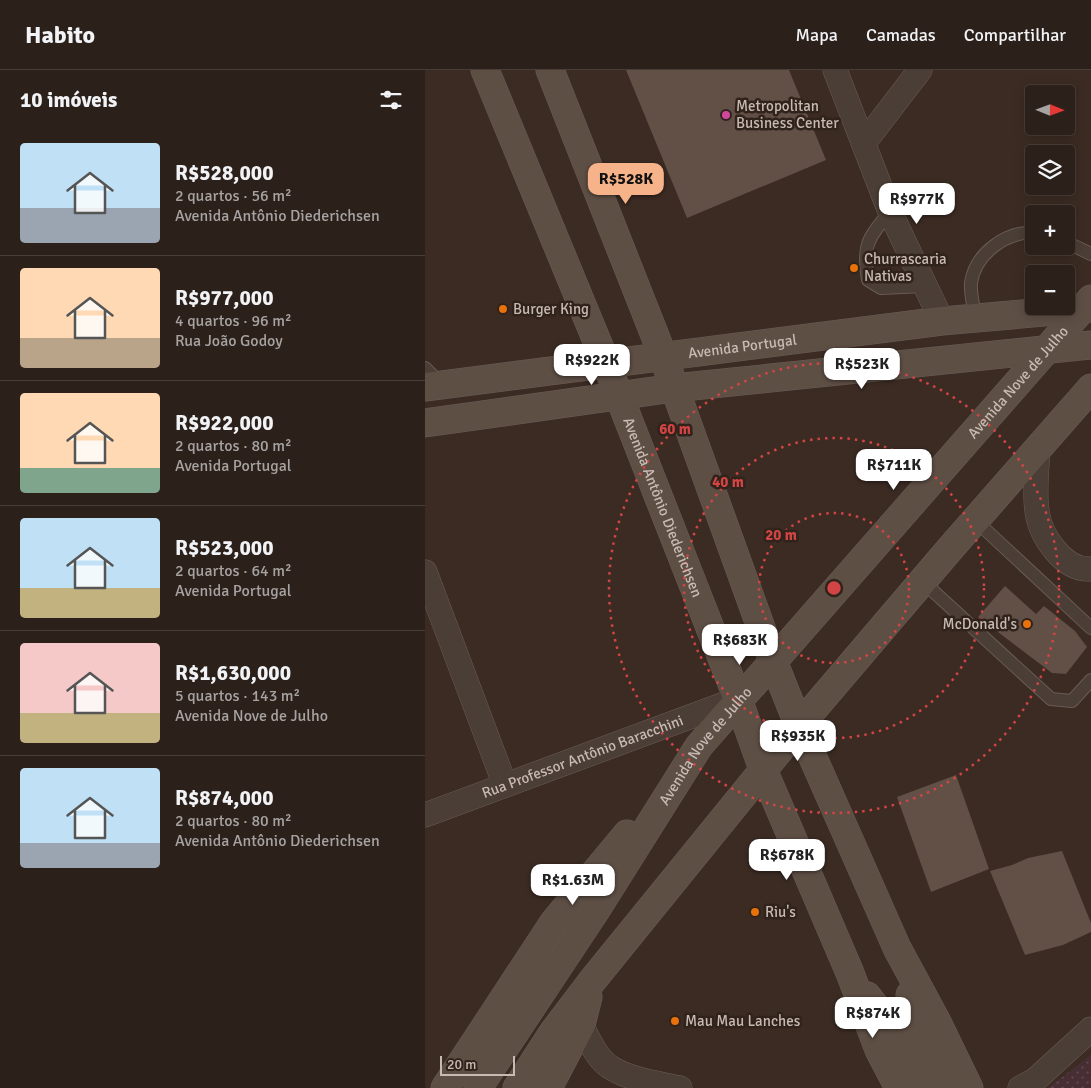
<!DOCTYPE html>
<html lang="pt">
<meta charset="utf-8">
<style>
body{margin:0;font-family:Signika,sans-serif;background:#382d27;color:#f1f3f6;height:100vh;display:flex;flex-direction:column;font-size:19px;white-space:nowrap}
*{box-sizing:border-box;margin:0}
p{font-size:16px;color:#a6a3a2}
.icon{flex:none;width:28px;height:28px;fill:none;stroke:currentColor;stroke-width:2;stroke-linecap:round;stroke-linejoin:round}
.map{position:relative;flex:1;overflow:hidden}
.drawer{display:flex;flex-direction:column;background:#2c201a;width:425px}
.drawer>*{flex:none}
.needle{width:32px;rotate:91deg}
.controls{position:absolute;left:600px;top:15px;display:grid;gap:10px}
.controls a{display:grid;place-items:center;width:50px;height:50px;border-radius:5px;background:#2c201a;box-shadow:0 2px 12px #0003,0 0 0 1px #483e39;font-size:25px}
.scale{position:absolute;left:15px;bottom:12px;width:75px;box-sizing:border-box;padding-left:5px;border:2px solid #c7bab2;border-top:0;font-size:14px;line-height:18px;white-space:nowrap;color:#c7bab2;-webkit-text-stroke:4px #30231c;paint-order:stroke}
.price{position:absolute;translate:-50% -42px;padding:0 11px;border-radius:10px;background:#fff;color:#222;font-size:16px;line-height:32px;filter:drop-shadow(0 1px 2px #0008)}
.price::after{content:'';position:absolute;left:50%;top:30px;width:15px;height:11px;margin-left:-8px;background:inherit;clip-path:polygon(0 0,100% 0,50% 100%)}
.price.current{background:#f6b288;color:#111}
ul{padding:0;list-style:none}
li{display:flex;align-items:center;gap:15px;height:125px;padding:0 20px}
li+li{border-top:1px solid #483e39}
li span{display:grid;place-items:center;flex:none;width:140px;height:100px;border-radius:5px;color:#555}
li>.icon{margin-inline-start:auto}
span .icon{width:60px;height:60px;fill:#fffc;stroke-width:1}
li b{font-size:21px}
h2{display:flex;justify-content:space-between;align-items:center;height:60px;padding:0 20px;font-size:21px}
header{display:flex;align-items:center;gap:30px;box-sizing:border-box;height:70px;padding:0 25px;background:#2c201a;border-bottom:1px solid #483e39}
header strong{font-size:24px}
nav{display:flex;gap:28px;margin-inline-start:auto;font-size:18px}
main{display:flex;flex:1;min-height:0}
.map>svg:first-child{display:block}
.park{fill:url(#park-dots)}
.building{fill:#625046}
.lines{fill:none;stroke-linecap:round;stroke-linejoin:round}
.service-casing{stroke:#695c55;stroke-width:14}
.minor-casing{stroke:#695c55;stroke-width:25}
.secondary-casing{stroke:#695c55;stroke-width:29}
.service{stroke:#4b3e36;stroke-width:12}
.minor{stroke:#4b3e36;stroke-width:24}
.secondary{stroke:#5e4f45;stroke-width:28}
.ring{fill:none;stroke:#d34544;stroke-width:2.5;stroke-dasharray:2.5 5}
.hotel-dot{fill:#d1479c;stroke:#30231c;stroke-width:2}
.food-dot{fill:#e8710a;stroke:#30231c;stroke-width:2}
.labels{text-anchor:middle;stroke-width:5;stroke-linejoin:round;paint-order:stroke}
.poi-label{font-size:15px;fill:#c7bab2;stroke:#30231c;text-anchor:start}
.street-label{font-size:15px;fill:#c7bab2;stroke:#30231c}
.centre{fill:#d34544;stroke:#30231c;stroke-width:2.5}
.ring-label{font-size:15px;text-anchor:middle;font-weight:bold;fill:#d34544;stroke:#30231c;stroke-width:5;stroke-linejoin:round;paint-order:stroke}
</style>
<header>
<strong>Habito</strong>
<nav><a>Mapa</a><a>Camadas</a><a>Compartilhar</a></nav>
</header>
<main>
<section class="drawer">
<h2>10 imóveis<svg class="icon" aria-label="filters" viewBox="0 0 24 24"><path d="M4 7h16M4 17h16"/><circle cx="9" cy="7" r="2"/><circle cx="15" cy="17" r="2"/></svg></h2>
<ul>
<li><span style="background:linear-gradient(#bfe0f5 65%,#9aa5b1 0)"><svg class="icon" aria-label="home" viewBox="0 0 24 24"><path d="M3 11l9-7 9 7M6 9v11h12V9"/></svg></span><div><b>R$528,000</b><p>2 quartos · 56 m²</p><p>Avenida Antônio Diederichsen</p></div></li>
<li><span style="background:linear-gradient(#ffd9b3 70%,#b9a48a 0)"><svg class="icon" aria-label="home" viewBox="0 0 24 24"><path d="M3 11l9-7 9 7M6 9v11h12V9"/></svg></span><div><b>R$977,000</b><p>4 quartos · 96 m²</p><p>Rua João Godoy</p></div></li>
<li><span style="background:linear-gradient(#ffd9b3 75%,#7fa58c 0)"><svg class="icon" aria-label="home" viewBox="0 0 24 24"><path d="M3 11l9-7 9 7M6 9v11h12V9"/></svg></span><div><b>R$922,000</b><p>2 quartos · 80 m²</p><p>Avenida Portugal</p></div></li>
<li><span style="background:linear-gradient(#bfe0f5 70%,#c2b280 0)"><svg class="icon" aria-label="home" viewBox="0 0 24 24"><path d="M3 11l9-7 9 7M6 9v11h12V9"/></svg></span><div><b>R$523,000</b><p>2 quartos · 64 m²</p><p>Avenida Portugal</p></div></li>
<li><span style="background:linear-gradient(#f6c9c9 70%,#c2b280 0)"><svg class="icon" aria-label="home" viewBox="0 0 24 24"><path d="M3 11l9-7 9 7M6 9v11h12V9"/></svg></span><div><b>R$1,630,000</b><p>5 quartos · 143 m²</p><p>Avenida Nove de Julho</p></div></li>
<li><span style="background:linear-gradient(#bfe0f5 75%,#9aa5b1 0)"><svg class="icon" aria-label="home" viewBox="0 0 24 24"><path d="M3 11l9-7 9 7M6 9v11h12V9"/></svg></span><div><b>R$874,000</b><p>2 quartos · 80 m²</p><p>Avenida Antônio Diederichsen</p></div></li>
</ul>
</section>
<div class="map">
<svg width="666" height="1018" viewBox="0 0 666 1018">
<defs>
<pattern id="park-dots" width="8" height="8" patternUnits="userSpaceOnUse" patternTransform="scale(1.25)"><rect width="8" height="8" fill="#472d34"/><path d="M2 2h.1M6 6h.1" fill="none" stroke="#60494f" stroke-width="1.8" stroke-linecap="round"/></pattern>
</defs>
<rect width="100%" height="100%" fill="#3b2b23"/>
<path class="park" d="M 666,985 L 666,1018 L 623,1018 Z"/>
<g class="building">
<path d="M 201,0 L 364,0 L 401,90 L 262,148 Z"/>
<path d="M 580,516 L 611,544 L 619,536 L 650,561 L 662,577 L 641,604 L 627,603 L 553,547 Z"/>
<path d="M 531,705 L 564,799 L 506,822 L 472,727 Z"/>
<path d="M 637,781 L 666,853 L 666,862 L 638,875 L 600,885 L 565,801 L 587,795 L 603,788 Z"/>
</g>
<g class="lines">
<g class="service-casing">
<g id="service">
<path d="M 465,142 C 443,168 437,175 443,210 L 456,218 L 499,216"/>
<path d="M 641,172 L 666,184"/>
<path d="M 550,248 C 549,237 545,224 546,213 C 550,184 581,161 609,163"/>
<path d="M 0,298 L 16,314"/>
<path d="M 550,450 L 666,558"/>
<path d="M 497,511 L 626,629 L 647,631 L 666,610"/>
</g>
</g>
<g class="minor-casing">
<g id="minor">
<path d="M 410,0 L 465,142 L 517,251"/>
<path d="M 439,73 L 495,0"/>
<path d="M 613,379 C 612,399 609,422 612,441 C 615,466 639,501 666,499"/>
<path d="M 0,502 L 80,715"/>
<path id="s1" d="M 0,745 L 313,629"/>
<path d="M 156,955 C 164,969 171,988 185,997 C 205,1010 232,1013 255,1018"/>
<path d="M 595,1018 L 610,1010 L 666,959"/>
</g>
</g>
<g class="secondary-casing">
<g id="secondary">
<path id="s2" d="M 60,0 L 181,293 L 313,629 L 339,702 L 425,903 L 454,980 L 474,1018"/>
<path d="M 125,0 L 238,286 L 348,591 L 374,656 L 472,878 L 513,954 L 544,1018"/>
<path id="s3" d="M 0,317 L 517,251 L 666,238"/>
<path d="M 0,353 L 249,318 L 666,275"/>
<path d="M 485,925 L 496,963 L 523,1018"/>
<path d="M 442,926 L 477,971 L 500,1018"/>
<path d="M 20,1018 L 129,852 L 202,764"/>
<path id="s4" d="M 53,1018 L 171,840 L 274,676 L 666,229"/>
<path d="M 92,1018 L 129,961 L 167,911 L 374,656 L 524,480 L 666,318"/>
<path d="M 123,1018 L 156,955 L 163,927"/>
</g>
</g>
<use href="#service" class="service"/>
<use href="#minor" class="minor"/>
<use href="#secondary" class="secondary"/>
</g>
<g class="ring">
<circle cx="409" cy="518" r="75"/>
<circle cx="409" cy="518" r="150"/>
<circle cx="409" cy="518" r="225"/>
</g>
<circle class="hotel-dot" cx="301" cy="45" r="5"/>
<g class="food-dot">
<circle cx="429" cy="198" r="5"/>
<circle cx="78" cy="239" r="5"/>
<circle cx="602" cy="554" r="5"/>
<circle cx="330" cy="842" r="5"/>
<circle cx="250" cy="951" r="5"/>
</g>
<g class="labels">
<g class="poi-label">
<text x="311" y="41">Metropolitan<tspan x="311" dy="17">Business Center</tspan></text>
<text x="439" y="194">Churrascaria<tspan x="439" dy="17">Nativas</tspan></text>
<text x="88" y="244">Burger King</text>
<text x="592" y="559" text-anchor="end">McDonald's</text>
<text x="340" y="847">Riu's</text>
<text x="260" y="956">Mau Mau Lanches</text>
</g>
<g class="street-label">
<text dy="5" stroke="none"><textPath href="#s3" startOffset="320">Avenida Portugal</textPath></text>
<text dy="5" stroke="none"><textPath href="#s4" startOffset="891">Avenida Nove de Julho</textPath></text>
<text dy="5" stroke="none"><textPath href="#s2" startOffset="472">Avenida Antônio Diederichsen</textPath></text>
<text dy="5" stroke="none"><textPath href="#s4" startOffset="411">Avenida Nove de Julho</textPath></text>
<text dy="5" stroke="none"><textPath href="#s1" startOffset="168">Rua Professor Antônio Baracchini</textPath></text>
</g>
</g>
<circle cx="409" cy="518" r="8" class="centre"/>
<g class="ring-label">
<text x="250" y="364">60 m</text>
<text x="303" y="417">40 m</text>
<text x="356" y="470">20 m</text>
</g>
</svg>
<div class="controls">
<a><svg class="needle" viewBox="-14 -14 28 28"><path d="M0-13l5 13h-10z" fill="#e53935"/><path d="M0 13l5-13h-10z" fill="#a6a3a2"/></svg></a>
<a><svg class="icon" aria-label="layers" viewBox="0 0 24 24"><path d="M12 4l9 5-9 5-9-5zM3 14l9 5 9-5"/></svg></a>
<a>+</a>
<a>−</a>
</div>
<div class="scale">20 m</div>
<b class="price current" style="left:201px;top:135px">R$528K</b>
<b class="price" style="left:492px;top:155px">R$977K</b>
<b class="price" style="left:167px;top:316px">R$922K</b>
<b class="price" style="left:437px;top:320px">R$523K</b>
<b class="price" style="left:469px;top:421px">R$711K</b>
<b class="price" style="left:315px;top:596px">R$683K</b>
<b class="price" style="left:373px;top:692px">R$935K</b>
<b class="price" style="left:362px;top:811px">R$678K</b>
<b class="price" style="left:148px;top:836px">R$1.63M</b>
<b class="price" style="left:448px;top:969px">R$874K</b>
</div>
</main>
